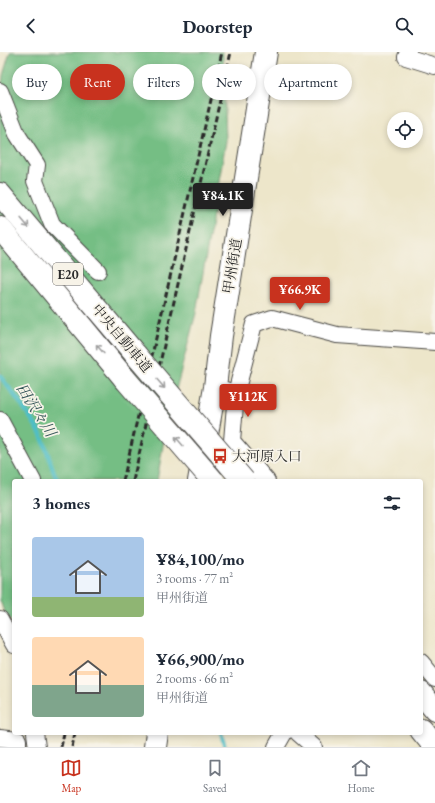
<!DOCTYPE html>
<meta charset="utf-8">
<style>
body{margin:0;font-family:"EB Garamond","Noto Serif JP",serif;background:#f6f6f7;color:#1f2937;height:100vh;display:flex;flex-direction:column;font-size:15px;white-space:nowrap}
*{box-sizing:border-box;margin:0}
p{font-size:13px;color:#747a83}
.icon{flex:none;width:22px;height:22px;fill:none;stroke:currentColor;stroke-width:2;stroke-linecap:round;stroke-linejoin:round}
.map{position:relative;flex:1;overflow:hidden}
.panel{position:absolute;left:12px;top:427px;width:411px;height:256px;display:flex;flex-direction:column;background:#fff;border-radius:4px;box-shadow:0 2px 6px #0003}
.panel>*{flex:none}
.banner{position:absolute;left:12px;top:12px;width:411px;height:36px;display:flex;gap:8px}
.controls{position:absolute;left:387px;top:60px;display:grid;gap:8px}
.controls a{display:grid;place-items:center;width:36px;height:36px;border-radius:50%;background:#fff;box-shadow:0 2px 6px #0003;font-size:20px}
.price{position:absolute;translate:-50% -34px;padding:0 9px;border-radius:4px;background:#c8321e;color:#fff;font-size:13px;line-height:26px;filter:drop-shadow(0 1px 2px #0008)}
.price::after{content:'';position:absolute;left:50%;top:24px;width:12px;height:9px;margin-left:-6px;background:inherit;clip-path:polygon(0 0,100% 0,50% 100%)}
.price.active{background:#222;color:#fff}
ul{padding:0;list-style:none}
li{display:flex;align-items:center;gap:12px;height:100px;padding:0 20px}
li span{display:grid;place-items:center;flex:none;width:112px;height:80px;border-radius:4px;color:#555}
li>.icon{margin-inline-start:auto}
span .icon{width:48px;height:48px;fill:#fffc;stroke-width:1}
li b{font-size:17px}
h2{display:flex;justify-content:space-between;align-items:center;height:48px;padding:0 20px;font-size:17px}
.tag{padding:0 14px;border-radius:18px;background:#fff;box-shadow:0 2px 6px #0003;font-size:14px;line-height:36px}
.tag.active{background:#c8321e;color:#fff}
header{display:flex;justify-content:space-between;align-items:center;height:52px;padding:0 20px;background:#fff;font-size:18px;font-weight:700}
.tab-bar{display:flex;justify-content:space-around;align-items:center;height:56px;border-top:1px solid #e0e1e3;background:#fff;font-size:11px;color:#747a83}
.tab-bar a{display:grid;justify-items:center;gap:2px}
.tab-bar .active{color:#c8321e}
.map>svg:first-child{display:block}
.forest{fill:#74be84;stroke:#507458}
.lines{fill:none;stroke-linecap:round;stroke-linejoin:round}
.stream{stroke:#50bec6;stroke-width:4.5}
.street-casing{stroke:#484743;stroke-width:18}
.secondary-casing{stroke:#484743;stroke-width:24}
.highway-casing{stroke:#484743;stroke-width:24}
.street{stroke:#fff;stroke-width:16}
.secondary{stroke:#fff;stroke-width:22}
.highway{stroke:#fff;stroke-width:22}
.rail{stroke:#2b2b2b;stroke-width:3;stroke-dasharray:6 3;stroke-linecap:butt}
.highway-bridge-casing{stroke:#484743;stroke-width:24;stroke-linecap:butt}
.highway-bridge{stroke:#fff;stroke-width:22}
.oneway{stroke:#a0a0a0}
.labels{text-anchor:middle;stroke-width:3.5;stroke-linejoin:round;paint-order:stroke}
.shield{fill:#f7f3e8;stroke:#686764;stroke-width:1}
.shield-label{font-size:13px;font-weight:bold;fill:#2b2b2b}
.street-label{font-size:14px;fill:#2b2b2b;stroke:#f7f3e8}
.poi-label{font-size:14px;fill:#2b2b2b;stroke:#f7f3e8;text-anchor:start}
.water-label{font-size:15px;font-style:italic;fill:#36575a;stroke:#f7f3e8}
</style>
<header><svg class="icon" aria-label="back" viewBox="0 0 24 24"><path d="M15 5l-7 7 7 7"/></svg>Doorstep<svg class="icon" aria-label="search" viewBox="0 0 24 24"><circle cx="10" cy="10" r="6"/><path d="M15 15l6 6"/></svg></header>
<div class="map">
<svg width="435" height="695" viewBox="0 0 435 695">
<rect width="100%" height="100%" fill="#f7f3e8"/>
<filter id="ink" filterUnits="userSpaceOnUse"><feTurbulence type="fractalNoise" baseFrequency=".025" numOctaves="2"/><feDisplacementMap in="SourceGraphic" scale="8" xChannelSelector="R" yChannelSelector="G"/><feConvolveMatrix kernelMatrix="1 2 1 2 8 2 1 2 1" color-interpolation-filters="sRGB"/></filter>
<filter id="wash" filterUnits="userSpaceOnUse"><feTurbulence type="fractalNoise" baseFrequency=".012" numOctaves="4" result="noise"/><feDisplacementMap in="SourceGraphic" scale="16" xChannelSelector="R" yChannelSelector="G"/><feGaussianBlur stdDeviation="0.9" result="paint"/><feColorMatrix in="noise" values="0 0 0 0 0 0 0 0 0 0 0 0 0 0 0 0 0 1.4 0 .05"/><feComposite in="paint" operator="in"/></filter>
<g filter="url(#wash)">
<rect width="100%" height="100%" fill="#ede6ca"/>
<path class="forest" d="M 10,0 L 223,0 L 226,89 L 196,261 L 166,376 L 157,429 L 14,429 L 14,572 L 5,563 L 0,548 L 0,48 L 3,23 Z"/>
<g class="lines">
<g class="stream">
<path d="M 0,324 C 14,343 30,362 41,383 C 48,397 50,415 58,429"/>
<path d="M 221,681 L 225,695"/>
</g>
</g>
</g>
<g filter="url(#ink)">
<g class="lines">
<g class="street-casing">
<g id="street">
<path d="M 408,0 L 406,5 L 435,14"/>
<path d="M 0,39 L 17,82 L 37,113 L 35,129 L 52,172 L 98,219"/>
<path d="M 225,338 L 236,341 L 232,389 L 267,429"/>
<path d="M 236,341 L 254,272 L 272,266 L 337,283 L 435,290"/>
<path d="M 0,368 L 33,429"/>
<path d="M 0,567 L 14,593"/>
<path d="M 421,610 L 435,627"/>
<path d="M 35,681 L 37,695"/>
<path d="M 298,681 L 314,695"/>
<path d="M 0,686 L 18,688 L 18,695"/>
<path d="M 276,695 L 284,681"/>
</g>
</g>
<g class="secondary-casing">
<g id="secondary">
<path d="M 199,429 L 215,335 L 221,284 L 266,0"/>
<path d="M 155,695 L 157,681"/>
</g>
</g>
<g class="highway-casing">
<g id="highway">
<path d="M 0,142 L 136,303"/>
<path d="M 0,176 L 125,327"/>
<path d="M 421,641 L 435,658"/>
<path d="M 421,678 L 435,695"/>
</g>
</g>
<use href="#street" class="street"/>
<use href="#secondary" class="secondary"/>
<use href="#highway" class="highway"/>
<g class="rail">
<path d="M 123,429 L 222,0"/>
<path d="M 133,429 L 231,0"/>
<path d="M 61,695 L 64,681"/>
<path d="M 72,695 L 75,681"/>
</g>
<g class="highway-bridge-casing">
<g id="highway-bridge">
<path d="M 136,303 L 244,429"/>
<path d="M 125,327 L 213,429"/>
</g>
</g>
<use href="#highway-bridge" class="highway-bridge"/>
</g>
<defs><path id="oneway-shaft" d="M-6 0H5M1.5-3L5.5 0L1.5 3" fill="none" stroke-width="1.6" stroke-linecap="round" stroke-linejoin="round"/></defs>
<g class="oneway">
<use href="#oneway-shaft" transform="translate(25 171) rotate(50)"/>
<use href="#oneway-shaft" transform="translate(100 297) rotate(-130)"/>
<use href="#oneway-shaft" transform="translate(161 332) rotate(49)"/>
<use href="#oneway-shaft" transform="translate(179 389) rotate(-131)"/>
</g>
</g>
<defs>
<g id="bus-bare" transform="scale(1.2)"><path d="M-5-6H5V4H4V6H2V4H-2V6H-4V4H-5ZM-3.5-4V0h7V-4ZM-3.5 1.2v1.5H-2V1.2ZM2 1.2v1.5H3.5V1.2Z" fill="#c8321e" stroke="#f7f3e8" stroke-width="2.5" paint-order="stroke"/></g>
</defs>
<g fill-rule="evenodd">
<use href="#bus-bare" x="220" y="404"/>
</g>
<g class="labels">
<rect class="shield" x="53" y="211" width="30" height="22" rx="3"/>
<g class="shield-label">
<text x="68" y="227">E20</text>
</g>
<g class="street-label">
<text transform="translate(232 214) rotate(-81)" y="5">甲州街道</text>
<text transform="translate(122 286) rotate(50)" y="5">中央自動車道</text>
</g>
<g class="poi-label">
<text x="232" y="409">大河原入口</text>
</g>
<g class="water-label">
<text transform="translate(36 358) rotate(58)" y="5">田沢々川</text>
</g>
</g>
</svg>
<div class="controls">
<a><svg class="icon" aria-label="locate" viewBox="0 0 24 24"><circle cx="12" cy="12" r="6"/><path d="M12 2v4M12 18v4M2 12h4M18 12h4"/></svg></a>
</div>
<b class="price active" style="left:223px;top:165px">¥84.1K</b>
<b class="price" style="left:300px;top:259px">¥66.9K</b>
<b class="price" style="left:248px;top:366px">¥112K</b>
<div class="banner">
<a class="tag">Buy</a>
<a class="tag active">Rent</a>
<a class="tag">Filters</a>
<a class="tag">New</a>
<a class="tag">Apartment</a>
</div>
<section class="panel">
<h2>3 homes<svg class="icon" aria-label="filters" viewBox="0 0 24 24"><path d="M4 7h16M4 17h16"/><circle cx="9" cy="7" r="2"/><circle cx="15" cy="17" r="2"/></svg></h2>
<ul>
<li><span style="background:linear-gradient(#a9c7e8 75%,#8fb573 0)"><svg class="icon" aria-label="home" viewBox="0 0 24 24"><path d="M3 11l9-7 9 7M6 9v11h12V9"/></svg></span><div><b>¥84,100/mo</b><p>3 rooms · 77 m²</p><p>甲州街道</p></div></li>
<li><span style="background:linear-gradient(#ffd9b3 60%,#7fa58c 0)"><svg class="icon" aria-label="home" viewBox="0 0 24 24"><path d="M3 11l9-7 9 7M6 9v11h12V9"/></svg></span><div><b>¥66,900/mo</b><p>2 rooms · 66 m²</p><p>甲州街道</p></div></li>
</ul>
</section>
</div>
<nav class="tab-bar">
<a class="active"><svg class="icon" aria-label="map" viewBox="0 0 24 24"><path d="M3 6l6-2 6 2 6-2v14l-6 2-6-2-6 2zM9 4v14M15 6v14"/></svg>Map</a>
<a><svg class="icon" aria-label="saved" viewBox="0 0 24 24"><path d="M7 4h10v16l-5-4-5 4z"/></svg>Saved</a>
<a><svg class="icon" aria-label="home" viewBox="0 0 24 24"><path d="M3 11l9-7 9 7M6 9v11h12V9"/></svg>Home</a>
</nav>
